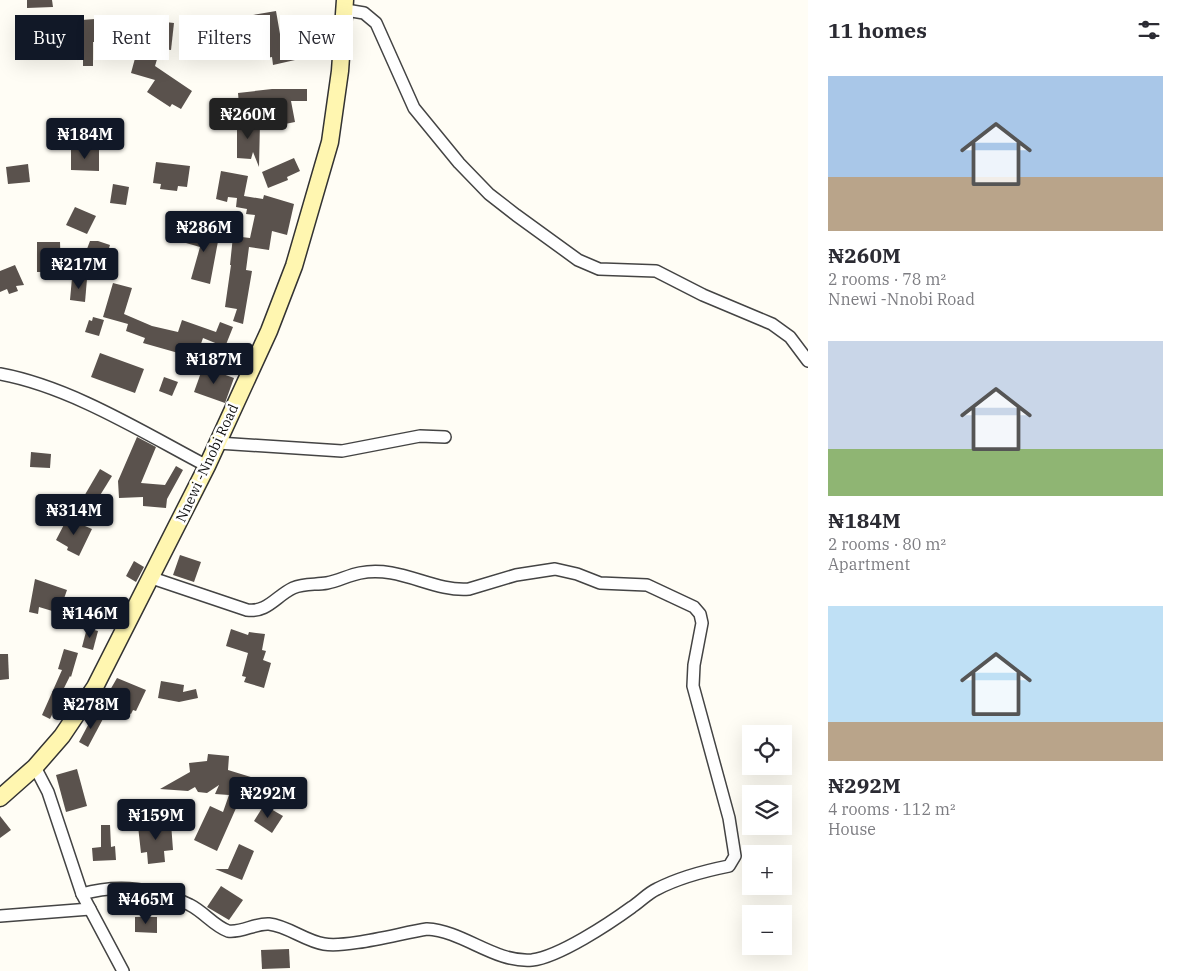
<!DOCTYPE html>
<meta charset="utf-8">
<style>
body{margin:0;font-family:"IBM Plex Serif",serif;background:#f7f7f7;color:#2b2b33;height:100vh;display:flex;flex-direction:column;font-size:19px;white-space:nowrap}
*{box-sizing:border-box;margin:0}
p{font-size:16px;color:#7c7c81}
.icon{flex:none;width:28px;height:28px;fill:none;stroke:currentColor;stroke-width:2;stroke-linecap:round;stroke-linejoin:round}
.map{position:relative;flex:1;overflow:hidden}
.details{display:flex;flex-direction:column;background:#fff;width:375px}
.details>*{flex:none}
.top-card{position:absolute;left:15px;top:15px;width:475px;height:45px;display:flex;gap:10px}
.buttons{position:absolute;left:742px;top:725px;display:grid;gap:10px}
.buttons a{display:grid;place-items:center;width:50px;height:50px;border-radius:0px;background:#fff;box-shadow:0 5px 20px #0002;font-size:25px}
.price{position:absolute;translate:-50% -42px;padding:0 11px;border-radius:5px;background:#111827;color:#fff;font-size:16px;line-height:32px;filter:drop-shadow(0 1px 2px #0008)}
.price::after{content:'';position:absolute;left:50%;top:30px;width:15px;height:11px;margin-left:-8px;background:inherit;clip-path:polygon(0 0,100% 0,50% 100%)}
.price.current{background:#222;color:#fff}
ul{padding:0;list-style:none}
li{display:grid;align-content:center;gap:10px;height:265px;padding:0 20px}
li span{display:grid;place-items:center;height:155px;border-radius:0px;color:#555}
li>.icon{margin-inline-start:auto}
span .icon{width:90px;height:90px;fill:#fffc;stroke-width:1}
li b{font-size:21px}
h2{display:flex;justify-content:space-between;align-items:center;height:60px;padding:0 20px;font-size:21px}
.pill{padding:0 18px;border-radius:0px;background:#fff;box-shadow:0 5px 20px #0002;font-size:18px;line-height:45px}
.pill.current{background:#111827;color:#fff}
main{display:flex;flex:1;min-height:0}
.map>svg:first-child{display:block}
.building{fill:#5a524d}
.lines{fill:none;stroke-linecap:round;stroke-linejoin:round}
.street-casing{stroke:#444;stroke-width:14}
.secondary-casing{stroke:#333;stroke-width:19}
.street{stroke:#fff;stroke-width:11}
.secondary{stroke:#fff6b0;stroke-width:16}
.labels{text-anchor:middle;stroke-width:5;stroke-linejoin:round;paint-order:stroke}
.street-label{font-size:14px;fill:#111;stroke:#fff}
</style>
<main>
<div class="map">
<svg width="808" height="971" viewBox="0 0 808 971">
<rect width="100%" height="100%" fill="#fffdf5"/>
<g class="building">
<path d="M 27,0 L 52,0 L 53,7 L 27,8 Z"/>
<path d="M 276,11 L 280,34 L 289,32 L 295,60 L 273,65 L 272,57 L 267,58 L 262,33 L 250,35 L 247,16 Z"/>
<path d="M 208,17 L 209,32 L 192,34 L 191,19 Z"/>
<path d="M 95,19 L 96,42 L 93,42 L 93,66 L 83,66 L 83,43 L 70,43 L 68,21 Z"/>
<path d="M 156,21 L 174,23 L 171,50 L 153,48 Z"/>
<path d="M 137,51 L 158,56 L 155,66 L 192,91 L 181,109 L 172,104 L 170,107 L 147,92 L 155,80 L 131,73 Z"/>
<path d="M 272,89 L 307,89 L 307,101 L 291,101 L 295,122 L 265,128 L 260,104 L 239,105 L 238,93 Z"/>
<path d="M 237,121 L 260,122 L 259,167 L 253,152 L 251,159 L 237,158 Z"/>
<path d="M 71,150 L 99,150 L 99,171 L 71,170 Z"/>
<path d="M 294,158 L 300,171 L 287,177 L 288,180 L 268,188 L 262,172 Z"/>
<path d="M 156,162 L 190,166 L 187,187 L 178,186 L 177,191 L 160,189 L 161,184 L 153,183 Z"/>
<path d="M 28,164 L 30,182 L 8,184 L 6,167 Z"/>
<path d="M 221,171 L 248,176 L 244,196 L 263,199 L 264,195 L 294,204 L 287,235 L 272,231 L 269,250 L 249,247 L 246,270 L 252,271 L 243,324 L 233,321 L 237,309 L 225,307 L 231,265 L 230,265 L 233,236 L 250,238 L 255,215 L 246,214 L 247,209 L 236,207 L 237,198 L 228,197 L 227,202 L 216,199 Z"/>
<path d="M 113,184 L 129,187 L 126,205 L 110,203 Z"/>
<path d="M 75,207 L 96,216 L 87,234 L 66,225 Z"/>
<path d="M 195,227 L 214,231 L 214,235 L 219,236 L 210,284 L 191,279 L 200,247 L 186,243 L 189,229 L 194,230 Z"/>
<path d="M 90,241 L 98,241 L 110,245 L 102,270 L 96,268 L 94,274 L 86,272 L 88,265 L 82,262 Z"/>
<path d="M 37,242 L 60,242 L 61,272 L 37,272 Z"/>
<path d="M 15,265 L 24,285 L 16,286 L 18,291 L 9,294 L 7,289 L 0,292 L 0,271 Z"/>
<path d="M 72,278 L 87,279 L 85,302 L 70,300 Z"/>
<path d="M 113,283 L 132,288 L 124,314 L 152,326 L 178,332 L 182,320 L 216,332 L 220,322 L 233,327 L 225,347 L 203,338 L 196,358 L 143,343 L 145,338 L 126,331 L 128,324 L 103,317 Z"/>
<path d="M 93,317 L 104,320 L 99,336 L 85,332 L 89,320 L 92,321 Z"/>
<path d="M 100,353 L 144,369 L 135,393 L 91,377 Z"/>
<path d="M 203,367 L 234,378 L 225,403 L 194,392 Z"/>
<path d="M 164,377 L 178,382 L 172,396 L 159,391 Z"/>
<path d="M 137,437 L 156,447 L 141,483 L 165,485 L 176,466 L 183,470 L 167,499 L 166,508 L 143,506 L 143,497 L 119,498 L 118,481 Z"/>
<path d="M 31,452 L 51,454 L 50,468 L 30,467 Z"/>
<path d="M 100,469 L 112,476 L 94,505 L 83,498 Z"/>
<path d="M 69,515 L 79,521 L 78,523 L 92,529 L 79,556 L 67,550 L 68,547 L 56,540 Z"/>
<path d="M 180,555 L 201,562 L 194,582 L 173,575 Z"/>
<path d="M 134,561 L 144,567 L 136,582 L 126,576 Z"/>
<path d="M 35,579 L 67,590 L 59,613 L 39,607 L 38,614 L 29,612 Z"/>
<path d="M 87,628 L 98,631 L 93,650 L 82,647 Z"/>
<path d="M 231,629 L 248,635 L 249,632 L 265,634 L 262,650 L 266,651 L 263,660 L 271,663 L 264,688 L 244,682 L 246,677 L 242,676 L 248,653 L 226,646 Z"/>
<path d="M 64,649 L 78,653 L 71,677 L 70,676 L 63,690 L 70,693 L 66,701 L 60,698 L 50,719 L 42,715 L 62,670 L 58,669 Z"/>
<path d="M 0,654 L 8,654 L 9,679 L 0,680 Z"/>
<path d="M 117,678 L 146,690 L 136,711 L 133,710 L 131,714 L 113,706 L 111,709 L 102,704 Z"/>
<path d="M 161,681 L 184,685 L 183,692 L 196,689 L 198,698 L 179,702 L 158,698 Z"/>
<path d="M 95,712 L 104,717 L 88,747 L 79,742 Z"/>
<path d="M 208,754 L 229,756 L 228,770 L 254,778 L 245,809 L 237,806 L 217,851 L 194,840 L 210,806 L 223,812 L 229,795 L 215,794 L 219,785 L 207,793 L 198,792 L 195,787 L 188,791 L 160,789 L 190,772 L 189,763 L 207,761 Z"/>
<path d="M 77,769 L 87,806 L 66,812 L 56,775 Z"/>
<path d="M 264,805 L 283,816 L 272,833 L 254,821 Z"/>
<path d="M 0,816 L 11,830 L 0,838 Z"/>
<path d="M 171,823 L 173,850 L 164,851 L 165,862 L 148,864 L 147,852 L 141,853 L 138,826 Z"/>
<path d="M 101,825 L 110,825 L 111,847 L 115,846 L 116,860 L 93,861 L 92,848 L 101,847 Z"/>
<path d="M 239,844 L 254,851 L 242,880 L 215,869 L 228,869 Z"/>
<path d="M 221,886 L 243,900 L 229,920 L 207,907 Z"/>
<path d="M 135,917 L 157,917 L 157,933 L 135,932 Z"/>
<path d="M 289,949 L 290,968 L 262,969 L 261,950 Z"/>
</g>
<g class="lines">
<g class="street-casing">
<g id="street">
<path d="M 346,10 L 364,13 L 376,23 L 414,108 L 459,163 L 489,194 L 516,215 L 578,260 L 599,269 L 656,271 L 703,295 L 772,324 L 790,337 L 808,361"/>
<path d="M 0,374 C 71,387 144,433 207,466"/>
<path d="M 218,443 L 342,451 L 420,436 L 445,437"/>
<path d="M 35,767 L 48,792 L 82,894 L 123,971"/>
<path d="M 82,894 C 117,884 158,888 190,905 C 204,912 214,926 228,931 C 242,933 255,923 269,924 C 288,926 305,941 324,944 C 347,948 401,933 427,929 C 464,931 494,963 532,960 C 559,957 610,923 632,907 C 641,901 648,893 657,889 C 680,877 704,871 729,866 L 735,856 L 729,818 L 693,686 L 694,665 L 702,623 L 700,614 L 694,607 L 647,585 L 600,583 L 577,574 L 555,569 L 516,575 L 469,589 C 432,592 400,565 360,573 C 349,575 338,581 327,583 C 315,585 304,583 293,588 C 276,596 267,613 247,610 L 152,578"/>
<path d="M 0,916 L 90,909"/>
</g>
</g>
<g class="secondary-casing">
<path id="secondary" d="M 0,798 L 35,767 L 62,736 L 95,687 L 207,466 L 269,331 L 294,266 L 330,142 L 340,71 L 345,0"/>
</g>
<use href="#street" class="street"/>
<use href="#secondary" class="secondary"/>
</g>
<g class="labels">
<g class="street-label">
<text transform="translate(207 463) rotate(-65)" y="5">Nnewi -Nnobi Road</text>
</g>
</g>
</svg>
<div class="buttons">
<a><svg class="icon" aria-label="locate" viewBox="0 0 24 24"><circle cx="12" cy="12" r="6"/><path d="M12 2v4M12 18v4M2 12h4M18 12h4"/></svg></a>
<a><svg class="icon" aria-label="layers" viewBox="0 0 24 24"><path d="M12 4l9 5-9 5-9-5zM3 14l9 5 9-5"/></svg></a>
<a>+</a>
<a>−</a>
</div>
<b class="price current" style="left:248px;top:140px">₦260M</b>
<b class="price" style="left:85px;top:160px">₦184M</b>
<b class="price" style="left:204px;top:253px">₦286M</b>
<b class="price" style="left:79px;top:290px">₦217M</b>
<b class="price" style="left:214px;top:385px">₦187M</b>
<b class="price" style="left:74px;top:536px">₦314M</b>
<b class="price" style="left:90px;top:639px">₦146M</b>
<b class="price" style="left:91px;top:730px">₦278M</b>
<b class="price" style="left:268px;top:819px">₦292M</b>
<b class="price" style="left:156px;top:841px">₦159M</b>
<b class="price" style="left:146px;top:925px">₦465M</b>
<div class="top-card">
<a class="pill current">Buy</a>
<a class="pill">Rent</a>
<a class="pill">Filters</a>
<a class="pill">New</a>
</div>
</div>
<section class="details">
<h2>11 homes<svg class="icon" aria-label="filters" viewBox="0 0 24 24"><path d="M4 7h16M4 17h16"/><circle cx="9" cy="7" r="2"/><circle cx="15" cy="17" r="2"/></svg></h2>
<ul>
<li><span style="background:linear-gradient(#a9c7e8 65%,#b9a48a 0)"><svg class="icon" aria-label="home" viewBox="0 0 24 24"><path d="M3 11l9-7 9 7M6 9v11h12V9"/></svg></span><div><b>₦260M</b><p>2 rooms · 78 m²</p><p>Nnewi -Nnobi Road</p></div></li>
<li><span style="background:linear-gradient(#c9d6e8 70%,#8fb573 0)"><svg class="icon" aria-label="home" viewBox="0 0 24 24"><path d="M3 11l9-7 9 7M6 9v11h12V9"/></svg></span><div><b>₦184M</b><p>2 rooms · 80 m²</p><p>Apartment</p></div></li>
<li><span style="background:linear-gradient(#bfe0f5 75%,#b9a48a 0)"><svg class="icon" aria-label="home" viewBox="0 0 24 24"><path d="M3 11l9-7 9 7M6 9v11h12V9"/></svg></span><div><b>₦292M</b><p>4 rooms · 112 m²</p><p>House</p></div></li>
</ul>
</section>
</main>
